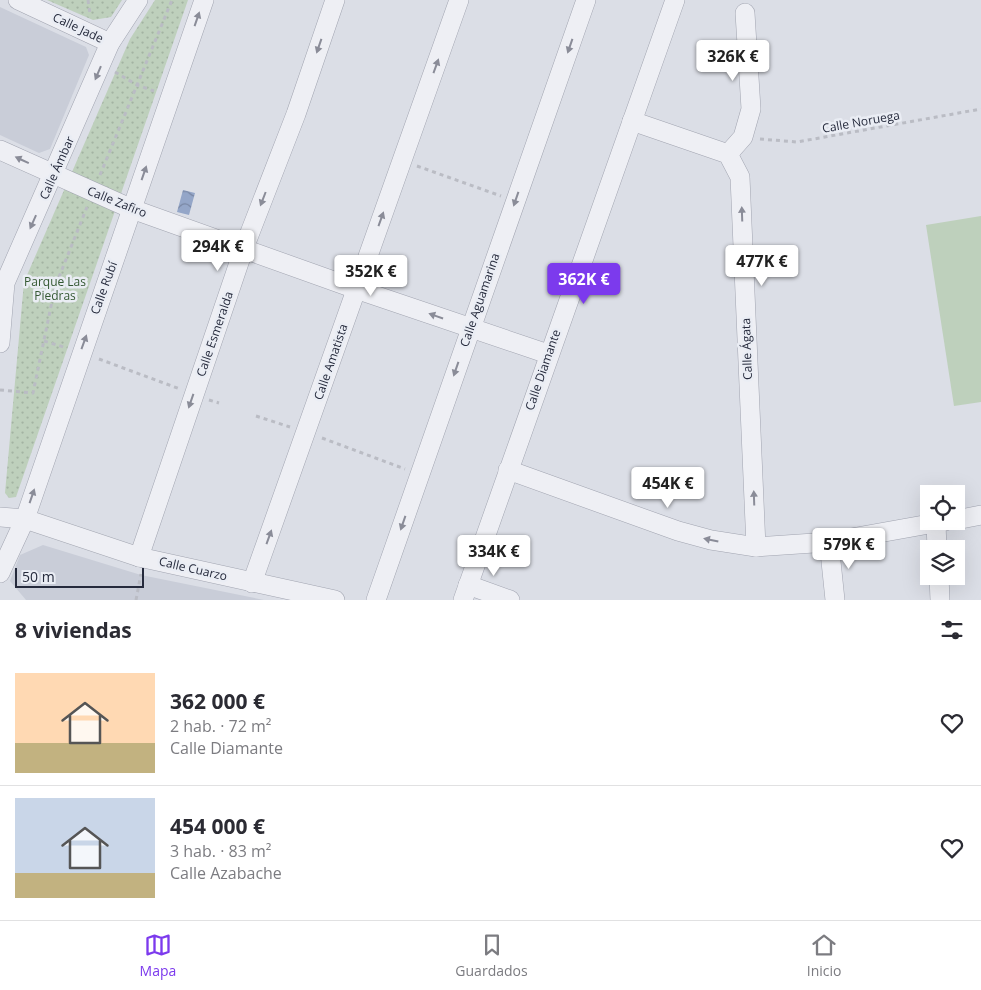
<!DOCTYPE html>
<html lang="es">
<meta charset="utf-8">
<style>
body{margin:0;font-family:"Open Sans",sans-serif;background:#f7f7f7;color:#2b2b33;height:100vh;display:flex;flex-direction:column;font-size:19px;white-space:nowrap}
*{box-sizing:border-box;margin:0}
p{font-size:16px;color:#7c7c81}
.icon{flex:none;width:28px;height:28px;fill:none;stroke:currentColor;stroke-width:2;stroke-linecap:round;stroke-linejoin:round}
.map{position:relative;height:600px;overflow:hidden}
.panel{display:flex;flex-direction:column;background:#fff;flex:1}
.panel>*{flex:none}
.controls{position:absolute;left:920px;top:485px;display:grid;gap:10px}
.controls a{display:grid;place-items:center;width:45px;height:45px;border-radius:0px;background:#fff;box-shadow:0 5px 20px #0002;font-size:25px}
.scale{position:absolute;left:15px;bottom:12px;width:129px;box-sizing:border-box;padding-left:5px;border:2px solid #252a3c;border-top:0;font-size:14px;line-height:18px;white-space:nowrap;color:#252a3c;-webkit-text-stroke:4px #eaedf4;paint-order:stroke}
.price{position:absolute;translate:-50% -42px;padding:0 11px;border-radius:5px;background:#fff;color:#222;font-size:16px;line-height:32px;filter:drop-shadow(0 1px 2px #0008)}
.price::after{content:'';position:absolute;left:50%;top:30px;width:15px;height:11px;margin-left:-8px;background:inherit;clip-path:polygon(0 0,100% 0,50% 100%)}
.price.current{background:#7c3aed;color:#fff}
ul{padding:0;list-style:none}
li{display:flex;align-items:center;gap:15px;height:125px;padding:0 15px}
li+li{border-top:1px solid #e1e1e2}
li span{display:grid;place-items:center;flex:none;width:140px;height:100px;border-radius:0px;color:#555}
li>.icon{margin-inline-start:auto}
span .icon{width:60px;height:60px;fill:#fffc;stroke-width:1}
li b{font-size:21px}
h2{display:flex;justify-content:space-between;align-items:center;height:60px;padding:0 15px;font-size:21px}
.dock{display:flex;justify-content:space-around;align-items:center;height:70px;border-top:1px solid #e1e1e2;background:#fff;font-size:14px;color:#7c7c81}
.dock a{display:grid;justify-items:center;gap:2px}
.dock .current{color:#7c3aed}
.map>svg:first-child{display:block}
.built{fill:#c9cdd8}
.park{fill:url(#park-dots)}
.garden{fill:#bed0bc}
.water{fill:url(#water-waves)}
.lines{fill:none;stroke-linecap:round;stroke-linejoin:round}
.minor-casing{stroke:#a1a4b0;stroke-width:20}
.path{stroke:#babcc4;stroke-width:3;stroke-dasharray:4 4;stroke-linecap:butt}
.minor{stroke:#eeeff4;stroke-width:19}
.oneway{fill:#8a8c98}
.labels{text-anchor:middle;stroke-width:5;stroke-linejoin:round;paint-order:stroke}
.street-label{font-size:12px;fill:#252a3c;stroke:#eaedf4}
.park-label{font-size:12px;fill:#345832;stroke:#eaedf4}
</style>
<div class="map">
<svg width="981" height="600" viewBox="0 0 981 600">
<defs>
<pattern id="park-dots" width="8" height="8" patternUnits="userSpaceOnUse" patternTransform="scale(1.25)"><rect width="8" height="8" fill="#bed0bc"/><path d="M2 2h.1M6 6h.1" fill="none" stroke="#a3b3a2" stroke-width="1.8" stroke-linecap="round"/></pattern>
<pattern id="water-waves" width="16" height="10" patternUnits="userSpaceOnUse" patternTransform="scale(1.25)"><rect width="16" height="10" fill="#94a6c8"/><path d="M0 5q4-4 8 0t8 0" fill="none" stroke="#7987a4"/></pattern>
</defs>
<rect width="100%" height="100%" fill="#dbdee6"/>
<g class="built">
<path d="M 0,7 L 86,47 L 89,55 L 50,149 L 39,153 L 0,135 Z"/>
<path d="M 43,545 L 141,575 L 264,600 L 26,600 L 10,581 L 20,555 Z"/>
</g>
<g class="park">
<path d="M 47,0 L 122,0 L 111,17 L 93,20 Z"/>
<path d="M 155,0 L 188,0 L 16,497 L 9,498 L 5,493 L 24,282 L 130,39 Z"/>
</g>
<path class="garden" d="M 981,216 L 981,402 L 954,406 L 926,225 Z"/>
<path class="water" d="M 183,190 L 195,193 L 189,215 L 177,212 Z"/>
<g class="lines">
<g class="minor-casing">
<g id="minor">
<path d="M 18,0 L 110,43"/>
<path d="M 632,121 L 728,154 L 740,177 L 756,547"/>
<path d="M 0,150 L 132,209 L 356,289 L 548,354"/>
<path d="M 728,154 L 743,137 L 751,109 L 745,13"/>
<path d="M 0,343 L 5,283 L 110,43 L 138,0"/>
<path d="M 508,470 L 678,531 L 711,540 L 756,547 L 829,542 L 946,521"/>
<path d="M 0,517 L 25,519 L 139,557 L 335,600"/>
<path d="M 956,520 L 981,515"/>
<path d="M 936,523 L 937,549"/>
<path d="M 829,542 L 835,600"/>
<path d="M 139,557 L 244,248 L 296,114 L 335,0"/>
<path d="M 0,573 L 25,519 L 204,0"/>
<path d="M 939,576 L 940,600"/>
<path d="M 252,583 L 459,0"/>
<path d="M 468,585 L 510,600"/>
<path d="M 376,600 L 586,0"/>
<path d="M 463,600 L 675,0"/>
</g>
</g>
<g class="path">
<path d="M 88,0 L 90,14"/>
<path d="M 115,72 L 137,85 L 154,91"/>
<path d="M 760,139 L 797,142 L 981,109"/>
<path d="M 417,166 L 501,196"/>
<path d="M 100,175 L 172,0"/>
<path d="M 44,341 L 67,348"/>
<path d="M 99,359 L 180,389"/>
<path d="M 0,390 L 33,393 L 55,287 L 87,207"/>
<path d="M 209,400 L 219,403"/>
<path d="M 256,416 L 290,427"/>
<path d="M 322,438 L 405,469"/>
<path d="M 136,600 L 141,574"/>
</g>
<use href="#minor" class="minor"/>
</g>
<defs><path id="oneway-solid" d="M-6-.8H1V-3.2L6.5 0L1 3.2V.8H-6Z" transform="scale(1.25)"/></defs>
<g class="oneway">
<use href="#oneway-solid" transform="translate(197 19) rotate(-71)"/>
<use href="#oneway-solid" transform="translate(319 46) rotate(109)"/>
<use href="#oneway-solid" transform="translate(570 46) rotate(109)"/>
<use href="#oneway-solid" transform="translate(436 66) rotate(-70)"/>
<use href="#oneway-solid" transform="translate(98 73) rotate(113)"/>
<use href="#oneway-solid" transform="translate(22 160) rotate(-155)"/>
<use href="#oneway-solid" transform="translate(144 173) rotate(-71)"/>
<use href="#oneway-solid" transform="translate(263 199) rotate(111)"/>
<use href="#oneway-solid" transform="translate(516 199) rotate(109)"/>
<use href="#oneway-solid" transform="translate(742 214) rotate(-92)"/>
<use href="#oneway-solid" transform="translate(381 219) rotate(-70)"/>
<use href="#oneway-solid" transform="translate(33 222) rotate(114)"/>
<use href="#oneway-solid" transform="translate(436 316) rotate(-161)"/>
<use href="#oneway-solid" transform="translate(84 342) rotate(-70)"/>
<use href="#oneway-solid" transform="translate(456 369) rotate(109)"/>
<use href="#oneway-solid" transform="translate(191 401) rotate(109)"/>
<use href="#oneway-solid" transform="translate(32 496) rotate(-71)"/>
<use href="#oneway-solid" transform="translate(754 498) rotate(-92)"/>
<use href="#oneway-solid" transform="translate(403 523) rotate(109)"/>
<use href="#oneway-solid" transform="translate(269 537) rotate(-70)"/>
<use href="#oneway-solid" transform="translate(711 540) rotate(-168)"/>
</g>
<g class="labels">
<g class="street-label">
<text transform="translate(78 28) rotate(25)" y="4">Calle Jade</text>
<text transform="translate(861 122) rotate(-10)" y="4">Calle Noruega</text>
<text transform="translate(57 168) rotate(-66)" y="4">Calle Ámbar</text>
<text transform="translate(117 202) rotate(22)" y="4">Calle Zafiro</text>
<text transform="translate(104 288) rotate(-70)" y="4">Calle Rubí</text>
<text transform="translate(480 300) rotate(-71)" y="4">Calle Aguamarina</text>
<text transform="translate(215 334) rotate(-71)" y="4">Calle Esmeralda</text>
<text transform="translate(747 349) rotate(-92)" y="4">Calle Ágata</text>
<text transform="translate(331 362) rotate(-71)" y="4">Calle Amatista</text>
<text transform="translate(543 370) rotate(-71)" y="4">Calle Diamante</text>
<text transform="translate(193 569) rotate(13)" y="4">Calle Cuarzo</text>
</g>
<g class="park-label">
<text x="55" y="286">Parque Las<tspan x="55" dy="14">Piedras</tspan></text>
</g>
</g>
</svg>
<div class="controls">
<a><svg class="icon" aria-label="locate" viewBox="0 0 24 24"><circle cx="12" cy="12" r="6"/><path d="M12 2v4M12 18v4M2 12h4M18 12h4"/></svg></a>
<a><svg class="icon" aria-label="layers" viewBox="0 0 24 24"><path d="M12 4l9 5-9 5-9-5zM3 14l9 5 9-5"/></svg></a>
</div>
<div class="scale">50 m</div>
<b class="price" style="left:733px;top:82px">326K €</b>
<b class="price" style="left:218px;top:272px">294K €</b>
<b class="price" style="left:762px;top:287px">477K €</b>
<b class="price" style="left:371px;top:297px">352K €</b>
<b class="price current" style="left:584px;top:305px">362K €</b>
<b class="price" style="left:668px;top:509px">454K €</b>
<b class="price" style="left:849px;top:570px">579K €</b>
<b class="price" style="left:494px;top:577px">334K €</b>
</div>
<section class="panel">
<h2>8 viviendas<svg class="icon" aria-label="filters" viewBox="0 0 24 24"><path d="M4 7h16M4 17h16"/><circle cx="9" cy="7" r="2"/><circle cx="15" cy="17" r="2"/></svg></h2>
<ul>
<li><span style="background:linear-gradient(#ffd9b3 70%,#c2b280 0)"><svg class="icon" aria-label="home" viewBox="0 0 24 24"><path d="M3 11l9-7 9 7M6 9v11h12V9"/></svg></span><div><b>362 000 €</b><p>2 hab. · 72 m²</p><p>Calle Diamante</p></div><svg class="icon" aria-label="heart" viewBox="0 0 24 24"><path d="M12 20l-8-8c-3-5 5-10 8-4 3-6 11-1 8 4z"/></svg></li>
<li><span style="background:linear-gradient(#c9d6e8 75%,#c2b280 0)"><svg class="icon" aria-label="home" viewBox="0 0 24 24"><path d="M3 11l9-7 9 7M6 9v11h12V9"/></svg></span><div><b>454 000 €</b><p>3 hab. · 83 m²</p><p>Calle Azabache</p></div><svg class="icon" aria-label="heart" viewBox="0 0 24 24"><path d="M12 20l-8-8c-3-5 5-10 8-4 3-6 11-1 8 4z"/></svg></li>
</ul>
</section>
<nav class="dock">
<a class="current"><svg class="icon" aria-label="map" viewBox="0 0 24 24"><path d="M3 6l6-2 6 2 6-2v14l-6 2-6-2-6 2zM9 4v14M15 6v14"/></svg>Mapa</a>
<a><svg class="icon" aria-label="saved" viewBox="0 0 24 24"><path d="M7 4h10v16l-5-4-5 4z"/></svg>Guardados</a>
<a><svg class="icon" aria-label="home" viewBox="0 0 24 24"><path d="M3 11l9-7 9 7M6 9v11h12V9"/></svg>Inicio</a>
</nav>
